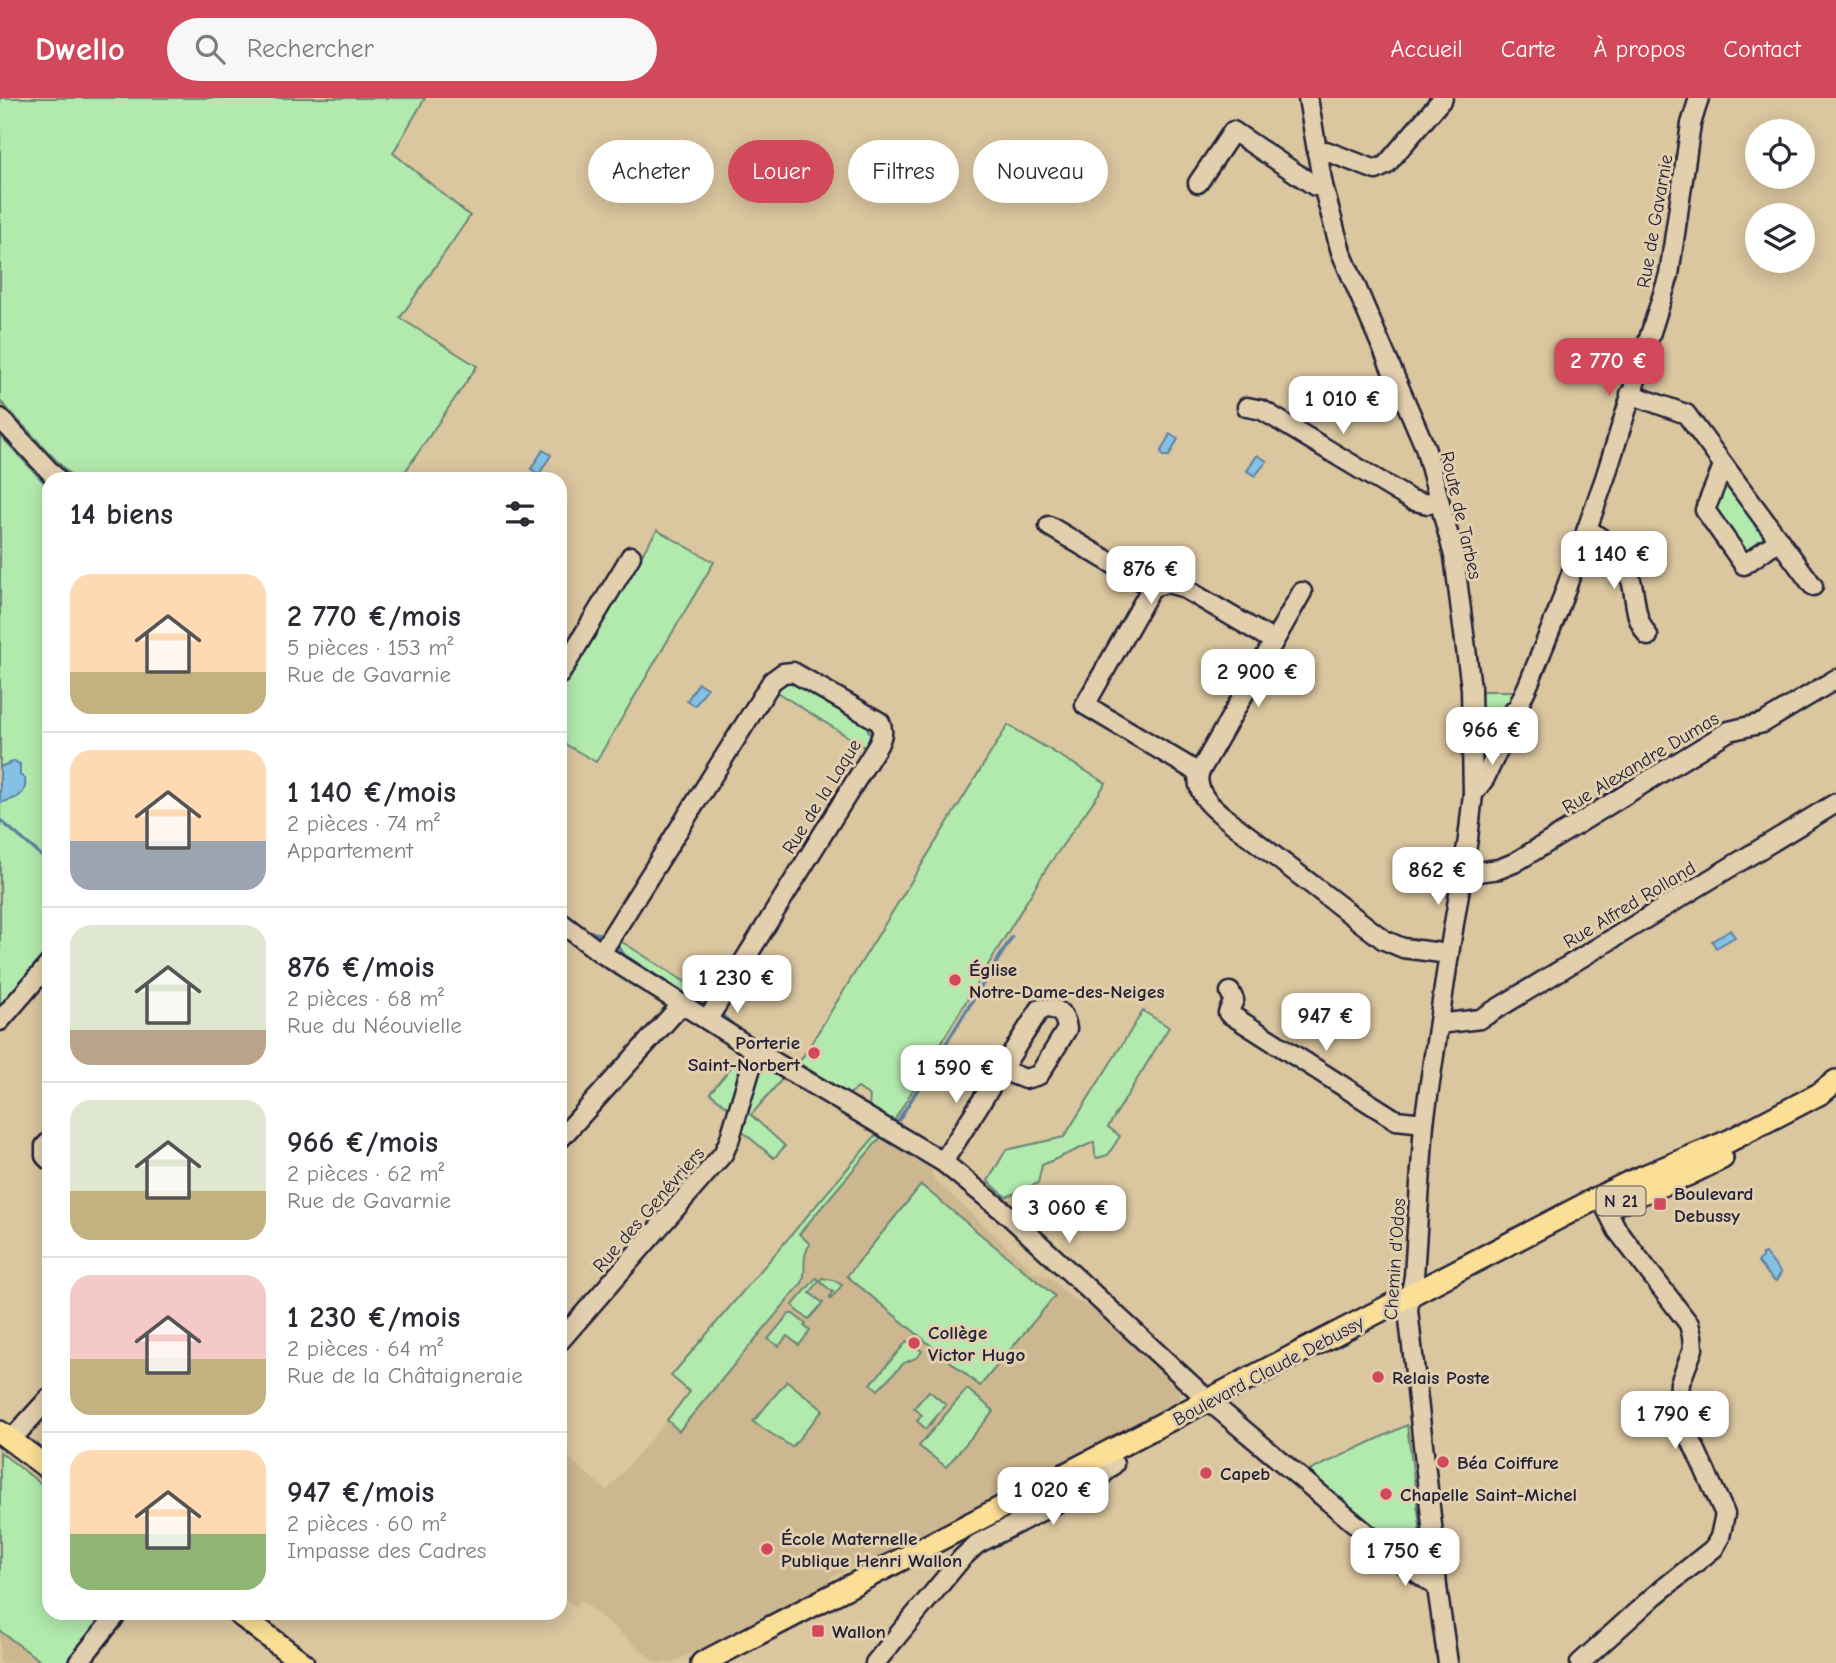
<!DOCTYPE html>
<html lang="fr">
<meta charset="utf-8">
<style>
body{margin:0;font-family:"Comic Neue",sans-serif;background:#f7f7f7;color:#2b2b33;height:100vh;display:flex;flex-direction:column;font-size:26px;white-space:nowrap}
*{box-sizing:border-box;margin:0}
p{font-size:23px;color:#7c7c81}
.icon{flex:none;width:38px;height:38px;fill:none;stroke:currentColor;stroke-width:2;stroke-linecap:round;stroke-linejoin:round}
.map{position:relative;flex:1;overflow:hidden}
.drawer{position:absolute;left:42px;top:374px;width:525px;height:1148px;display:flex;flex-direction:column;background:#fff;border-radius:21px;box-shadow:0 4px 18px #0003}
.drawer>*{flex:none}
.banner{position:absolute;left:588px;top:42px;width:665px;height:63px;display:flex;gap:14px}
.controls{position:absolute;left:1745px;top:21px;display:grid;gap:14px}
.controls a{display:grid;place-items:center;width:70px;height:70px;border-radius:50%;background:#fff;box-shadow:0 4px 18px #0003;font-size:35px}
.price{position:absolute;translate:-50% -60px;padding:0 16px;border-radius:14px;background:#fff;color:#222;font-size:23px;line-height:46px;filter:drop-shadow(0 2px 4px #0008)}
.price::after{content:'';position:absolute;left:50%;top:42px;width:21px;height:16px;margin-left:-10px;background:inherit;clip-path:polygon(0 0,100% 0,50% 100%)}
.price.current{background:#d1495b;color:#fff}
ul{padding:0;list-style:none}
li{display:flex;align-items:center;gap:21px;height:175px;padding:0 28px}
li+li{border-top:2px solid #e1e1e2}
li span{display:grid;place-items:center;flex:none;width:196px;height:140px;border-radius:21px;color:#555}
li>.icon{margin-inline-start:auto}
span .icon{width:84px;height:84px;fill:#fffc;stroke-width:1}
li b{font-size:30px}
h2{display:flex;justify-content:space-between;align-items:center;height:84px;padding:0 28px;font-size:30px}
.tag{padding:0 24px;border-radius:32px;background:#fff;box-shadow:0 4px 18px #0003;font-size:24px;line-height:63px}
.tag.current{background:#d1495b;color:#fff}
header{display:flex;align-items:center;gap:42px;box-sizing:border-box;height:98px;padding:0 35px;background:#d1495b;color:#fff}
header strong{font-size:33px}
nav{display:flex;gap:38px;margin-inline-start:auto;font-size:24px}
.search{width:490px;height:63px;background:#f7f7f7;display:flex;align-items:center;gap:18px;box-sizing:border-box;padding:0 24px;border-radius:38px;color:#7c7c81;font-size:26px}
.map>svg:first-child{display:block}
.built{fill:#ccb791}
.green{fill:#b2eaae;stroke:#6a8674;stroke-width:2}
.water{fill:#84c1e4;stroke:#5d81a0;stroke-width:2}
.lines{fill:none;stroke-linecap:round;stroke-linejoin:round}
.stream{stroke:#5d81a0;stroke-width:3.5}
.minor-casing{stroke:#22223b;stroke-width:23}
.major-casing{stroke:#22223b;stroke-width:26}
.minor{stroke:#e2cfad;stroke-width:18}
.major{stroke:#fbdf96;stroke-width:21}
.poi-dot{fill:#d1495b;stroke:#e2cfad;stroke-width:2.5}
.labels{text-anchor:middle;stroke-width:6;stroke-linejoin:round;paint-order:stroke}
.shield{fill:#e2cfad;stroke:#5c565d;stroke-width:2}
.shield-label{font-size:18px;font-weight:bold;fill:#22223b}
.street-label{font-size:19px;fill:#22223b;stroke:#e2cfad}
.poi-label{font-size:19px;font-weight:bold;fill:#22223b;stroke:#e2cfad;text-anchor:start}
</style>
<header>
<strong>Dwello</strong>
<div class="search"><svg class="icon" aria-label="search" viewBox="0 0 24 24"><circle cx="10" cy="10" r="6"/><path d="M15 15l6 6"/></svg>Rechercher</div>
<nav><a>Accueil</a><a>Carte</a><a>À propos</a><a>Contact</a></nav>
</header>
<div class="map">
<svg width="1836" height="1565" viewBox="0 0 1836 1565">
<rect width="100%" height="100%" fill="#dac69f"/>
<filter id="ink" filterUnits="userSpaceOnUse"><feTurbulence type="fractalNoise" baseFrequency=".0143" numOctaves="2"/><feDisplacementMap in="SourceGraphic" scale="14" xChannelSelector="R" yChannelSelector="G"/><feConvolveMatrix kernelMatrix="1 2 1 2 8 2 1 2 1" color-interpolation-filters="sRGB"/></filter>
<g filter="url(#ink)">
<g class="built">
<path d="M 876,1037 L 930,1069 L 934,1081 L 1034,1174 L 1052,1181 L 1067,1196 L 1094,1213 L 1179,1290 L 1180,1301 L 1174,1311 L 867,1469 L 860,1465 L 831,1479 L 827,1491 L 671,1565 L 656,1565 L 581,1502 L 575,1509 L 560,1496 L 560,1352 L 607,1393 L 690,1295 L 671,1278 Z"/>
<path d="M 0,1532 L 44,1565 L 0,1565 Z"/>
</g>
<g class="green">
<path d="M 0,0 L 425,0 L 393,55 L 470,118 L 400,220 L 477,268 L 400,381 L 74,381 L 0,303 Z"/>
<path d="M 0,337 L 49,390 L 49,856 L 0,912 Z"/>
<path d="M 1725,384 L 1769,439 L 1745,457 L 1713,414 Z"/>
<path d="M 657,432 L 714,464 L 596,664 L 560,643 L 560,589 Z"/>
<path d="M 791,583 L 866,627 L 871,639 L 866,650 L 775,593 Z"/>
<path d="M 1477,593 L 1517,593 L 1508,612 L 1489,617 L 1478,606 Z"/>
<path d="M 1008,627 L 1106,685 L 1046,771 L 894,1023 L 869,1008 L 870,998 L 858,990 L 849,996 L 799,965 Z"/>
<path d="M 619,842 L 709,899 L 705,906 L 696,907 L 617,858 L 614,849 Z"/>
<path d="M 1143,913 L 1169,929 L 1108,1029 L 1120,1038 L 1108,1057 L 1097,1060 L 1095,1057 L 1094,1044 L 1042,1067 L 1038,1085 L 1006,1099 L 988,1083 L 1006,1052 L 1064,1039 Z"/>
<path d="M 742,956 L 730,1011 L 710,995 Z"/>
<path d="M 761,965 L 783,980 L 751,1017 L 785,1048 L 774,1060 L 738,1030 Z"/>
<path d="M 876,1037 L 881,1039 L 799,1136 L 810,1146 C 800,1161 808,1171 802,1185 L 679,1333 L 667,1322 L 690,1294 L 671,1278 Z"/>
<path d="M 921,1087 L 1055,1198 L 980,1288 L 847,1178 Z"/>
<path d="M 816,1180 L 820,1183 L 822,1180 L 833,1182 L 842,1187 L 831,1201 L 829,1200 L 833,1194 L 819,1183 L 810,1195 L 823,1205 L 809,1221 L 797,1213 L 793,1207 Z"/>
<path d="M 789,1216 L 793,1216 L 806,1226 L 804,1228 L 810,1233 L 799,1247 L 787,1238 L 779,1248 L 768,1241 Z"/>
<path d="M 907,1243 L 922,1253 L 918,1259 L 904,1265 L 878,1292 L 871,1286 Z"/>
<path d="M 787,1283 L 823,1312 L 792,1349 L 753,1324 Z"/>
<path d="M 967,1291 L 994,1313 L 946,1369 L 919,1348 Z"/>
<path d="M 929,1293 L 946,1307 L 926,1331 L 917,1323 L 922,1317 L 914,1310 Z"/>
<path d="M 1407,1327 L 1420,1428 L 1418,1438 L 1403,1450 L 1391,1446 L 1309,1373 Z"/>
<path d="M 0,1354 L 49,1392 L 49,1516 L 109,1516 L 71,1565 L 43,1565 L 0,1533 Z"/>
</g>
<g class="water">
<path d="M 1170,336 L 1178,341 L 1169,358 L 1163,358 L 1161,353 Z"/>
<path d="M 543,352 L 551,357 L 539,376 L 531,371 Z"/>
<path d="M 1257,357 L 1267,363 L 1255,378 L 1247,373 Z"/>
<path d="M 698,585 L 707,590 L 695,608 L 687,603 Z"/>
<path d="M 14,663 L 20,666 L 20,677 L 25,681 C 28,698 14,701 0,705 L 0,669 Z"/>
<path d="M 1730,832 L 1735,839 L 1716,850 L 1712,843 Z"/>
<path d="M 1765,1155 L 1781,1175 L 1776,1183 L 1773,1182 L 1758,1164 L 1762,1159 L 1762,1156 Z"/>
</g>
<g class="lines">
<g class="stream">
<path d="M 0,722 L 49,764"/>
<path d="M 560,811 L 587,833 L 602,837"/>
<path d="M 618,848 L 624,857 L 688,899 L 707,904"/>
<path d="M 721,911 L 724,919 L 740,933"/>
<path d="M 895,1028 L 1012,839"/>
</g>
<g class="minor-casing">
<g id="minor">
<path d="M 1308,0 L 1323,88 L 1341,154 L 1425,349 L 1454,458 L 1471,590 L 1473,696 L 1468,741 L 1449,856 L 1424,1025 L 1414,1178 L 1408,1212 L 1433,1436 L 1437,1489 L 1448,1565"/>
<path d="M 1317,55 L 1326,53 L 1376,72 L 1386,67 L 1443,0"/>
<path d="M 1198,85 L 1233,33 L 1315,88 L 1323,88"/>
<path d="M 1630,296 L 1686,316 L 1813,488"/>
<path d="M 1247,309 L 1262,312 L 1411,402 L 1428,406 L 1439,403"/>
<path d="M 0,320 L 58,382"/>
<path d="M 1723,368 L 1705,412 L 1744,467 L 1779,442"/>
<path d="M 1049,428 L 1152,489 L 1167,485 L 1182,489 L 1274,543"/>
<path d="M 1587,431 C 1608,443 1627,462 1632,486 C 1637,508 1634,518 1648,538"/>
<path d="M 1152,489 L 1085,607 L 1199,675"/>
<path d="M 1302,494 L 1199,675 C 1194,698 1217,713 1233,726 L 1384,842 L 1403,850 L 1449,856"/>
<path d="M 560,576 L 631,458"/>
<path d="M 1473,626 C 1493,627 1502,625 1516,611"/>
<path d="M 1473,696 L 1485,680 L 1529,585 L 1558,513 L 1605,380 L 1669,177 L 1691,26 L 1699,0"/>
<path d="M 1463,776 L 1499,771 L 1514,765 L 1729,633 L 1763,625 L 1836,581"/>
<path d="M 560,824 L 601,855 L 756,953 L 943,1064 L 1007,1116 L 1209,1303 L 1396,1460 L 1437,1489"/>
<path d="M 601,855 L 772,583 L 783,575 L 793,574 L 880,624 C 884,633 882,638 878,647 L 711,916 L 706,920"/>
<path d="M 1230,894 L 1234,902 L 1228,915 L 1396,1022 L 1424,1025"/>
<path d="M 0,923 L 49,866"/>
<path d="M 1439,926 L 1480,921 L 1836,705"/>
<path d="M 560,1041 L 682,906"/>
<path d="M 49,1044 L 45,1048 L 45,1058 L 49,1062"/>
<path d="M 943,1064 L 1040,911 C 1057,908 1065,915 1067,931 L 1039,977 L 1025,981 L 1002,972"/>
<path d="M 560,1243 L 723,1056 L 729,1043 L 756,953"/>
<path d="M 11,1342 L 49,1300"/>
<path d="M 1396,1460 L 1411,1454 L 1433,1436"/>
<path d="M 78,1565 L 117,1516"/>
<path d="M 875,1565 L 962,1460 L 977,1446 L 1090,1388 L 1114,1366"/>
<path d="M 1580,1565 L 1654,1498 L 1714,1450 L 1720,1439 L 1725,1416 L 1686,1331 L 1679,1297 L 1680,1285 L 1693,1251 L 1692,1238 L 1689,1226 L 1617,1132 L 1606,1110"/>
</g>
</g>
<g class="major-casing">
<g id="major">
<path d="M 1610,1108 L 1687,1077 L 1722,1060"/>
<path d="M 0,1334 L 49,1371"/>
<path d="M 239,1516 L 303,1565"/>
<path d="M 702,1565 L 1597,1100 L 1630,1084 L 1729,1043 L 1821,995 L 1836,983"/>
</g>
</g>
<use href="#minor" class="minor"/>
<use href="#major" class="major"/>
</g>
</g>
<g class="poi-dot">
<circle cx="955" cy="882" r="7"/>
<circle cx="814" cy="955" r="7"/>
<rect x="1653" y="1099" width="14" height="14" rx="3.5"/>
<circle cx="914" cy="1245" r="7"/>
<circle cx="1378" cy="1279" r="7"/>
<circle cx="1443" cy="1364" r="7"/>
<circle cx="1206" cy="1375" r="7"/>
<circle cx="1386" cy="1396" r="7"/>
<circle cx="767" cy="1451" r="7"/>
<rect x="811" y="1526" width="14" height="14" rx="3.5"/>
</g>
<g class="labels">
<rect class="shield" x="1596.5" y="1088.5" width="49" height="29" rx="5"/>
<g class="shield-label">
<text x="1621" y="1109">N 21</text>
</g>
<g class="street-label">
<text transform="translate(1654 123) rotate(-80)" y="7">Rue de Gavarnie</text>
<text transform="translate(1462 417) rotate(77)" y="7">Route de Tarbes</text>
<text transform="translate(1640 664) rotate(-31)" y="7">Rue Alexandre Dumas</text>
<text transform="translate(821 698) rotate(-58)" y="7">Rue de la Laque</text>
<text transform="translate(1629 806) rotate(-31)" y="7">Rue Alfred Rolland</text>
<text transform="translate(648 1111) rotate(-49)" y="7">Rue des Genévriers</text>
<text transform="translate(1394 1161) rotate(-86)" y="7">Chemin d'Odos</text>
<text transform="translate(1268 1272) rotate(-28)" y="7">Boulevard Claude Debussy</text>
</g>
<g class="poi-label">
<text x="969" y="878">Église<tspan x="969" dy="22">Notre-Dame-des-Neiges</tspan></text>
<text x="800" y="951" text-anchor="end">Porterie<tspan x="800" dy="22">Saint-Norbert</tspan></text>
<text x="1674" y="1102">Boulevard<tspan x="1674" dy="22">Debussy</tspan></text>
<text x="928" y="1241">Collège<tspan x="928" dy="22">Victor Hugo</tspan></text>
<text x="1392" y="1286">Relais Poste</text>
<text x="1457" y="1371">Béa Coiffure</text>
<text x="1220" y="1382">Capeb</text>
<text x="1400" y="1403">Chapelle Saint-Michel</text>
<text x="781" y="1447">École Maternelle<tspan x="781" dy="22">Publique Henri Wallon</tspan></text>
<text x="832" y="1540">Wallon</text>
</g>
</g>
</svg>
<div class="controls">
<a><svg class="icon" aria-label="locate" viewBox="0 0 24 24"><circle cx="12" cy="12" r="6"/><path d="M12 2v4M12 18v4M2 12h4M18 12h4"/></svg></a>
<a><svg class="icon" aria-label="layers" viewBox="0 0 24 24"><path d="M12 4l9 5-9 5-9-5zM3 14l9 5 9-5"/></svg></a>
</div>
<b class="price current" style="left:1609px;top:300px">2 770 €</b>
<b class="price" style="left:1343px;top:338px">1 010 €</b>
<b class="price" style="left:1614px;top:493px">1 140 €</b>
<b class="price" style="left:1151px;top:508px">876 €</b>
<b class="price" style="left:1258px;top:611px">2 900 €</b>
<b class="price" style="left:1492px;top:669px">966 €</b>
<b class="price" style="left:1438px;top:809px">862 €</b>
<b class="price" style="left:737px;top:917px">1 230 €</b>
<b class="price" style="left:1326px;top:955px">947 €</b>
<b class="price" style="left:956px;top:1007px">1 590 €</b>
<b class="price" style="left:1069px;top:1147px">3 060 €</b>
<b class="price" style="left:1675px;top:1353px">1 790 €</b>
<b class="price" style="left:1053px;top:1429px">1 020 €</b>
<b class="price" style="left:1405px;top:1490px">1 750 €</b>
<div class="banner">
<a class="tag">Acheter</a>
<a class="tag current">Louer</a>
<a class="tag">Filtres</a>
<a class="tag">Nouveau</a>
</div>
<section class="drawer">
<h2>14 biens<svg class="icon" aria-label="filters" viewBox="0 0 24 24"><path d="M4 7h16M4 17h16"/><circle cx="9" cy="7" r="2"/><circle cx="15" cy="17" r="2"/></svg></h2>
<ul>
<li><span style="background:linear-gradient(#ffd9b3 70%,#c2b280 0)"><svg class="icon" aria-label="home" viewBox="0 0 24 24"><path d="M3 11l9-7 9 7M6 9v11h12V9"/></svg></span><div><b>2 770 €/mois</b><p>5 pièces · 153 m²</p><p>Rue de Gavarnie</p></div></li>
<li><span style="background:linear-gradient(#ffd9b3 65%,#9aa5b1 0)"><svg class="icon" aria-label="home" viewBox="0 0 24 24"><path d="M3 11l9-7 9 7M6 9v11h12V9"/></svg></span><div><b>1 140 €/mois</b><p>2 pièces · 74 m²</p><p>Appartement</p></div></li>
<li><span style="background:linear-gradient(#dfe7d0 75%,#b9a48a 0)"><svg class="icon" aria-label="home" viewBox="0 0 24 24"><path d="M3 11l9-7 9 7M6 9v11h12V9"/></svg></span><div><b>876 €/mois</b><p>2 pièces · 68 m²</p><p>Rue du Néouvielle</p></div></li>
<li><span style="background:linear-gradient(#dfe7d0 65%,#c2b280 0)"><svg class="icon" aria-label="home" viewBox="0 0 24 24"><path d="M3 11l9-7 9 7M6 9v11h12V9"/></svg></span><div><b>966 €/mois</b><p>2 pièces · 62 m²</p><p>Rue de Gavarnie</p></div></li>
<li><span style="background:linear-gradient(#f6c9c9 60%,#c2b280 0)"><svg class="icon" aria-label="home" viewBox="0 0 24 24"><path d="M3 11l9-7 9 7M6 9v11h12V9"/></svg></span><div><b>1 230 €/mois</b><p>2 pièces · 64 m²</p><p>Rue de la Châtaigneraie</p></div></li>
<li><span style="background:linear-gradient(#ffd9b3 60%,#8fb573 0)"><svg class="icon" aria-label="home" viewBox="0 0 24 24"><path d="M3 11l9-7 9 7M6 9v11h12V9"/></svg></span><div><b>947 €/mois</b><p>2 pièces · 60 m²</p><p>Impasse des Cadres</p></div></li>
</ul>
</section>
</div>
